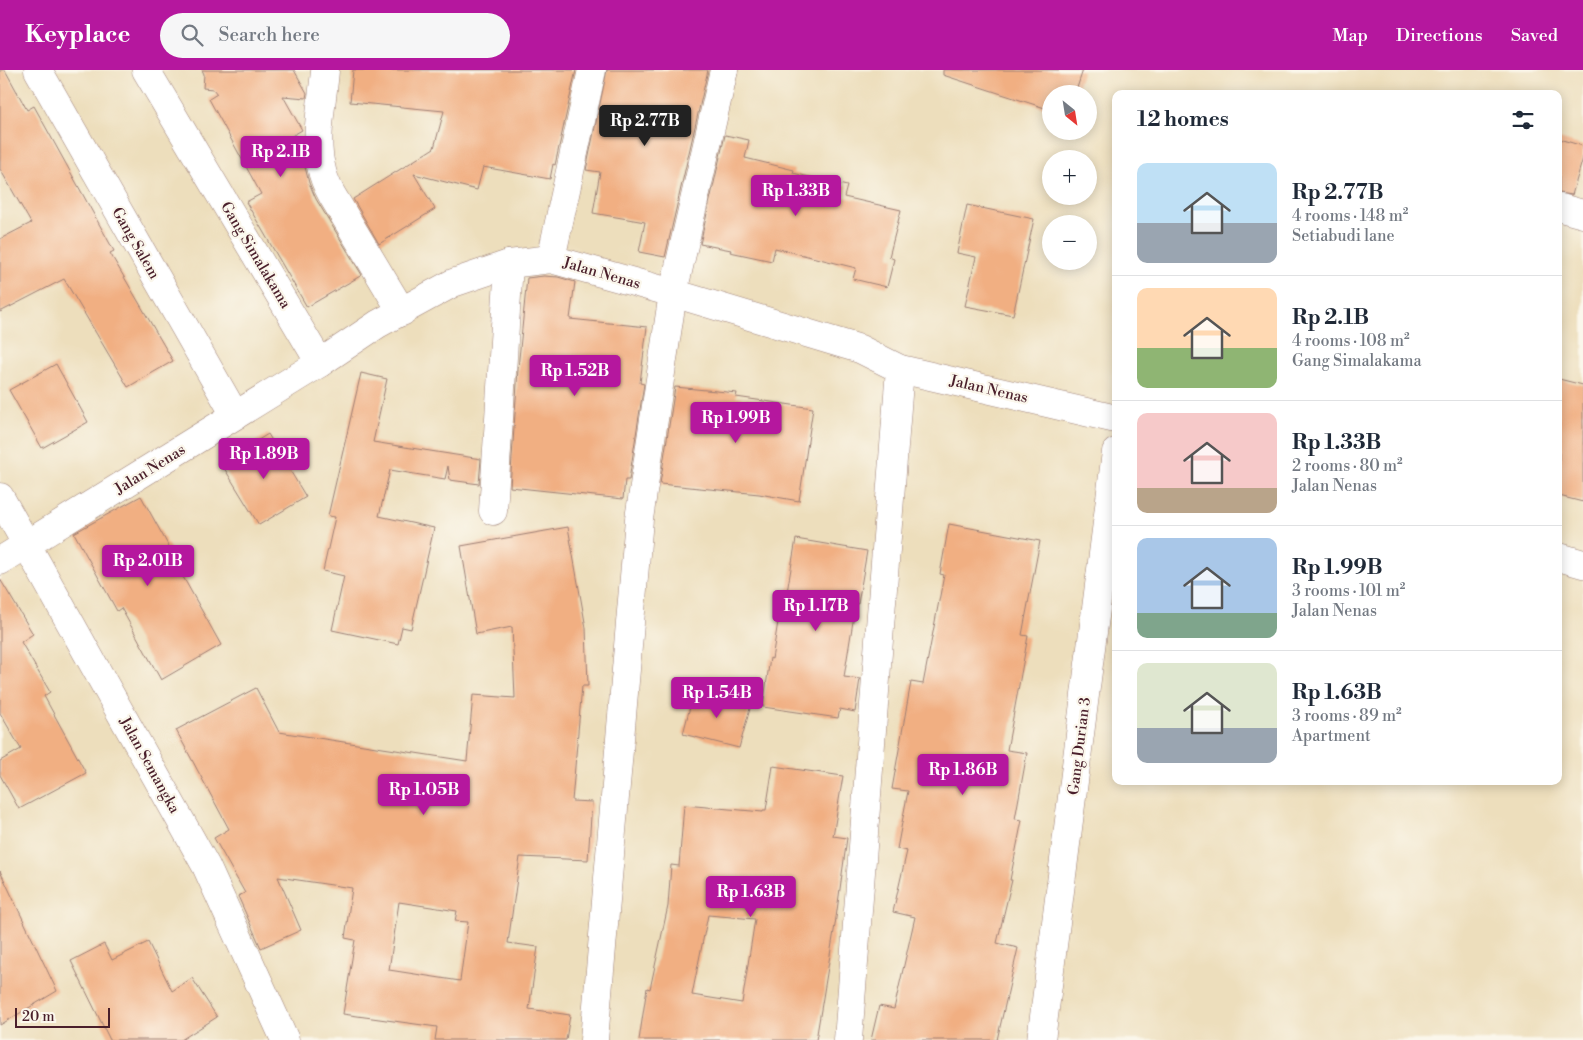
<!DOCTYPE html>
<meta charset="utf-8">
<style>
body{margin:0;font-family:"Libre Bodoni",serif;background:#f6f6f7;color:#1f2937;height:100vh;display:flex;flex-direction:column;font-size:19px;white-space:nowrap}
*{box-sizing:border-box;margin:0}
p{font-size:16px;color:#747a83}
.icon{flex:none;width:28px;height:28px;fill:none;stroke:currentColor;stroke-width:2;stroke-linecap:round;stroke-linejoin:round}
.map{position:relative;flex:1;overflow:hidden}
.sheet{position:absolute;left:1112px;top:20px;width:450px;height:695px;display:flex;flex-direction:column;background:#fff;border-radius:10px;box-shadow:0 2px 12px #0003}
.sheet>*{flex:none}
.needle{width:32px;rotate:150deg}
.tools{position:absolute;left:1042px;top:15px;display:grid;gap:10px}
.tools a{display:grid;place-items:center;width:55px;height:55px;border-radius:50%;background:#fff;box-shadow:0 2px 12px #0003;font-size:25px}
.scale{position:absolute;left:15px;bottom:12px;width:95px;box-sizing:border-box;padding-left:5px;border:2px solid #4a1f2b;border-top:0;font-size:14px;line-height:18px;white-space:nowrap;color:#4a1f2b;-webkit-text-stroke:4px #fbf7ec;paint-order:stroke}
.price{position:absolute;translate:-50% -42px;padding:0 11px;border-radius:5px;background:#b5179e;color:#fff;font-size:16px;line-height:32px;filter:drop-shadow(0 1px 2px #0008)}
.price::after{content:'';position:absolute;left:50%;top:30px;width:15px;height:11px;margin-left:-8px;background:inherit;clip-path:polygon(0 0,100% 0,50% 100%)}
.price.on{background:#222;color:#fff}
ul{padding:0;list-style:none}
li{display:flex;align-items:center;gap:15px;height:125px;padding:0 25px}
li+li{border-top:1px solid #e0e1e3}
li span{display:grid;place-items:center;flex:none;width:140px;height:100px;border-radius:10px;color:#555}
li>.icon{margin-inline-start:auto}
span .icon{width:60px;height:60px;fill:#fffc;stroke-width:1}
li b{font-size:21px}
h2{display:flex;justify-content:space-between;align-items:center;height:60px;padding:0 25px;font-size:21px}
header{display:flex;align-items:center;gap:30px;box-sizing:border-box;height:70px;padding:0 25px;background:#b5179e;color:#fff}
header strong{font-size:24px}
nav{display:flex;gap:28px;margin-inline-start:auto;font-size:18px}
.search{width:350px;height:45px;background:#f6f6f7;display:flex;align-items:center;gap:12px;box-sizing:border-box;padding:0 18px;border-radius:28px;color:#747a83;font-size:19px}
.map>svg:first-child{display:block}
.building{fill:#f1af82;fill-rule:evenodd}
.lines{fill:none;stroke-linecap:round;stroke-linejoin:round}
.minor-casing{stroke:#9c7e74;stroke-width:29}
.minor{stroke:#fff;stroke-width:28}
.labels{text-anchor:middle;stroke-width:4.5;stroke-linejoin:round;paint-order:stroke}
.street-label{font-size:15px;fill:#4a1f2b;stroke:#fbf7ec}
</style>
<header>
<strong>Keyplace</strong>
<div class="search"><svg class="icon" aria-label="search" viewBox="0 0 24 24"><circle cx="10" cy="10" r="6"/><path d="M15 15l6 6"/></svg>Search here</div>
<nav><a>Map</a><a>Directions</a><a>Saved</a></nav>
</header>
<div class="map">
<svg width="1583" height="970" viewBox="0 0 1583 970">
<rect width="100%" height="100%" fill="#fbf7ec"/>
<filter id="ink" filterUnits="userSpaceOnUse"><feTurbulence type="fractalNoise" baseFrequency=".02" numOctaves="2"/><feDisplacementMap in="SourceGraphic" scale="10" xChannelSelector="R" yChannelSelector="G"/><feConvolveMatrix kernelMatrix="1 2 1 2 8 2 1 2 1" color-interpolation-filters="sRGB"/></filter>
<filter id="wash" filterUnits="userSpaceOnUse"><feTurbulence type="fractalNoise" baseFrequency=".0096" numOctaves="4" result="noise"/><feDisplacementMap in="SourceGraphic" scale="20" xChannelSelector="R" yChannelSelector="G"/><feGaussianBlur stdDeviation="1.12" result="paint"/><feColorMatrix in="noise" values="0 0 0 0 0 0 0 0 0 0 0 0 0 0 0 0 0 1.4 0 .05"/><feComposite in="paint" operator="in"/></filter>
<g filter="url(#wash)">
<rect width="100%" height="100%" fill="#eddebc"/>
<g id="blocks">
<g class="building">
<path d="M 0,0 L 5,0 L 27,40 L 34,36 L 114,181 L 110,183 L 173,291 L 128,317 L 64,209 L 0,242 L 0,169 L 31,153 L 0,99 Z"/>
<path d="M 202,0 L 294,0 L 307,23 L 306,28 L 283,26 L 302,60 L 288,68 L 305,97 L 309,113 L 316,129 L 362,205 L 307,237 L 246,132 L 261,124 L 209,29 L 217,24 L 213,19 L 203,18 L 204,4 Z"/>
<path d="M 353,0 L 576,0 L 555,95 L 553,94 L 550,109 L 483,97 L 477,120 L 414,104 L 435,139 L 379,174 L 353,129 L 434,78 L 444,41 L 350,32 Z"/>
<path d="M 607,0 L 708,0 L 665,187 L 639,182 L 645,152 L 593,143 L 600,102 L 586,100 Z"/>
<path d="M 943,0 L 1083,0 L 1075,24 L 1051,24 L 1051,40 L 943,5 Z"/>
<path d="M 725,65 L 749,70 L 745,88 L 794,100 L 793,103 L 847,116 L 844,127 L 901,140 L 889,187 L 894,189 L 887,217 L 853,209 L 856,198 L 775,178 L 772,191 L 730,182 L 731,180 L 700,174 Z"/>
<path d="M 1559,69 L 1583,76 L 1583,88 L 1572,125 L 1559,123 Z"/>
<path d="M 967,135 L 1034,149 L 1013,245 L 965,236 L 976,187 L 957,183 Z"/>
<path d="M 544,206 L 558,207 L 575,212 L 570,249 L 647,257 L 640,313 L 644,314 L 629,410 L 625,410 L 623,429 L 510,417 L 518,299 L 527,208 Z"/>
<path d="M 56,294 L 88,352 L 42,378 L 9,320 Z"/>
<path d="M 361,303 L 387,309 L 373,372 L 481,389 L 479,414 L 450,410 L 448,396 L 445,409 L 390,400 L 379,446 L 434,458 L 411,559 L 402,557 L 398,574 L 332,560 L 344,506 L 323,501 L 335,447 L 328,446 Z"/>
<path d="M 1559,309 L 1583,315 L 1583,432 L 1559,426 Z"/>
<path d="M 675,317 L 737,323 L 736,327 L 813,338 L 799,431 L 759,424 L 660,414 Z"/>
<path d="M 268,364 L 306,427 L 259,455 L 221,393 Z"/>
<path d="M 141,426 L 184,504 L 182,505 L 221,575 L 161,610 L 121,538 L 117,541 L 74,463 Z"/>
<path d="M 949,454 L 1040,471 L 1022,565 L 1028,566 L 1007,680 L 1027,683 L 1015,749 L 1022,750 L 1010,810 L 1012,810 L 997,873 L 1018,878 L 997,970 L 871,970 L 879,936 L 894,939 L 915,847 L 893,842 L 907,781 L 897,779 L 908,721 L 892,719 L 911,612 L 923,614 L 944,505 L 940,504 Z"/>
<path d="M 568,457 L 586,558 L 588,616 L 582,616 L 572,731 L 592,732 L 588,790 L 520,787 L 508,873 L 538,877 L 529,939 L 570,945 L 566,970 L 435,970 L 437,957 L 343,944 L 355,870 L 345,868 L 352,818 L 278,807 L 301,860 L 261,878 L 238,826 L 245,823 L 214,768 L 229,759 L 176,660 L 256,618 L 279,662 L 467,691 L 473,625 L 515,628 L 512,557 L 476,564 L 461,476 ZM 399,832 L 457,841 L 455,851 L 468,852 L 460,911 L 389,900 Z"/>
<path d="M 796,469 L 867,481 L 858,534 L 856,533 L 844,607 L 860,609 L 855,642 L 840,639 L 838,648 L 763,637 L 770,588 L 772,589 L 782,527 L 786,528 Z"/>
<path d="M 0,509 L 33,564 L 21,572 L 50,622 L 44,626 L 86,703 L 19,739 L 0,705 L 0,691 L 21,679 L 0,643 Z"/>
<path d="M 694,621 L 751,635 L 739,678 L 683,664 Z"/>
<path d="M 773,696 L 843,706 L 833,766 L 847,768 L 835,855 L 816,970 L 639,970 L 647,918 L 650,919 L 668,836 L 671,795 L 679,796 L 684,735 L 763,742 L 763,740 L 766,740 ZM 708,845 L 755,849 L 742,933 L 692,925 Z"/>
<path d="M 0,801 L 57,921 L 0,955 Z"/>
<path d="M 148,872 L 172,921 L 192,908 L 217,947 L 181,970 L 110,970 L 71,891 L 104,874 L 112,890 Z"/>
</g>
</g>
</g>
<g filter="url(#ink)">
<use href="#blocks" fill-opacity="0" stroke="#9c7e74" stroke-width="1"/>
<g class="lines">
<g class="minor-casing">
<g id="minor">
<path d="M 38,0 L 235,345"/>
<path d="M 146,0 L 320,293"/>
<path d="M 325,0 C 323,29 314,68 321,96 C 323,107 327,116 332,125 L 402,242"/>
<path d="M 1561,138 L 1583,144"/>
<path d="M 551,189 L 592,0"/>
<path d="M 0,427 L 206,796 L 285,970"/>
<path d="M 493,441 L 509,194"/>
<path d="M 1559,487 L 1583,494"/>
<path d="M 0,491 L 320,293 L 378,254 L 453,213 L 509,194 L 551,189 L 673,223 L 860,279 L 900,299 L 1116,349"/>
<path d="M 594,970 L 639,449 L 673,223 L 724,0"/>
<path d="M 848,970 L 900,299"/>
<path d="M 1041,970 L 1116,382"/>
</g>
</g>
<use href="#minor" class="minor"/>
</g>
</g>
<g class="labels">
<g class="street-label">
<text transform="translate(136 173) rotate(60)" y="5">Gang Salem</text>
<text transform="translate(256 185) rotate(59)" y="5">Gang Simalakama</text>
<text transform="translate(602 203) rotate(16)" y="5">Jalan Nenas</text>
<text transform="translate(989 319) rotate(13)" y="5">Jalan Nenas</text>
<text transform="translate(150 399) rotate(-32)" y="5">Jalan Nenas</text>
<text transform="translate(1079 676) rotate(-83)" y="5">Gang Durian 3</text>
<text transform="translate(150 695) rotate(61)" y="5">Jalan Semangka</text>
</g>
</g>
</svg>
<div class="tools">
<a><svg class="needle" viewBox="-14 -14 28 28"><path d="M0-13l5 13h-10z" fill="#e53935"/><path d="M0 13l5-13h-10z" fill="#747a83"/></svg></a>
<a>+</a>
<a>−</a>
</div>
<div class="scale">20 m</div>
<b class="price on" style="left:645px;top:77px">Rp 2.77B</b>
<b class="price" style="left:281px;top:108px">Rp 2.1B</b>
<b class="price" style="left:796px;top:147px">Rp 1.33B</b>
<b class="price" style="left:575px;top:327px">Rp 1.52B</b>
<b class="price" style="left:736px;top:374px">Rp 1.99B</b>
<b class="price" style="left:264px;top:410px">Rp 1.89B</b>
<b class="price" style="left:148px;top:517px">Rp 2.01B</b>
<b class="price" style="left:816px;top:562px">Rp 1.17B</b>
<b class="price" style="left:717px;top:649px">Rp 1.54B</b>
<b class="price" style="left:963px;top:726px">Rp 1.86B</b>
<b class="price" style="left:424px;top:746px">Rp 1.05B</b>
<b class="price" style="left:751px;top:848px">Rp 1.63B</b>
<section class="sheet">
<h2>12 homes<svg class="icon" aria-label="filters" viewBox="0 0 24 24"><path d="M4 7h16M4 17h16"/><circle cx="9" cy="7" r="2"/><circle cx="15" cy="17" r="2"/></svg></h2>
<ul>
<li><span style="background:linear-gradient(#bfe0f5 60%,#9aa5b1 0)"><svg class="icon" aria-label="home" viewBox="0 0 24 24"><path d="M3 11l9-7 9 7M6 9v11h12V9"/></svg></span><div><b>Rp 2.77B</b><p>4 rooms · 148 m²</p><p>Setiabudi lane</p></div></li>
<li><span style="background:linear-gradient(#ffd9b3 60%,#8fb573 0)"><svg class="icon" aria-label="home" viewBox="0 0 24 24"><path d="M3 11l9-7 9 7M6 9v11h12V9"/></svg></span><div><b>Rp 2.1B</b><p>4 rooms · 108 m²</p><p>Gang Simalakama</p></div></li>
<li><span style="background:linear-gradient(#f6c9c9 75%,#b9a48a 0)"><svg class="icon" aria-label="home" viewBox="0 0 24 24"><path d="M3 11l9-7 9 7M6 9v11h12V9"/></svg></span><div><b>Rp 1.33B</b><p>2 rooms · 80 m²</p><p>Jalan Nenas</p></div></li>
<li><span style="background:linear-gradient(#a9c7e8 75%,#7fa58c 0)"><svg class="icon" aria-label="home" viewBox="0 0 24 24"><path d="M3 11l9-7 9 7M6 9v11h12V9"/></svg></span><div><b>Rp 1.99B</b><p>3 rooms · 101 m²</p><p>Jalan Nenas</p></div></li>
<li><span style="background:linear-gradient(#dfe7d0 65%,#9aa5b1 0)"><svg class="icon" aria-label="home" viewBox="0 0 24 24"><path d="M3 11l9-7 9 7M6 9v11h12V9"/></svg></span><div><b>Rp 1.63B</b><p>3 rooms · 89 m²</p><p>Apartment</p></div></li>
</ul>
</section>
</div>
